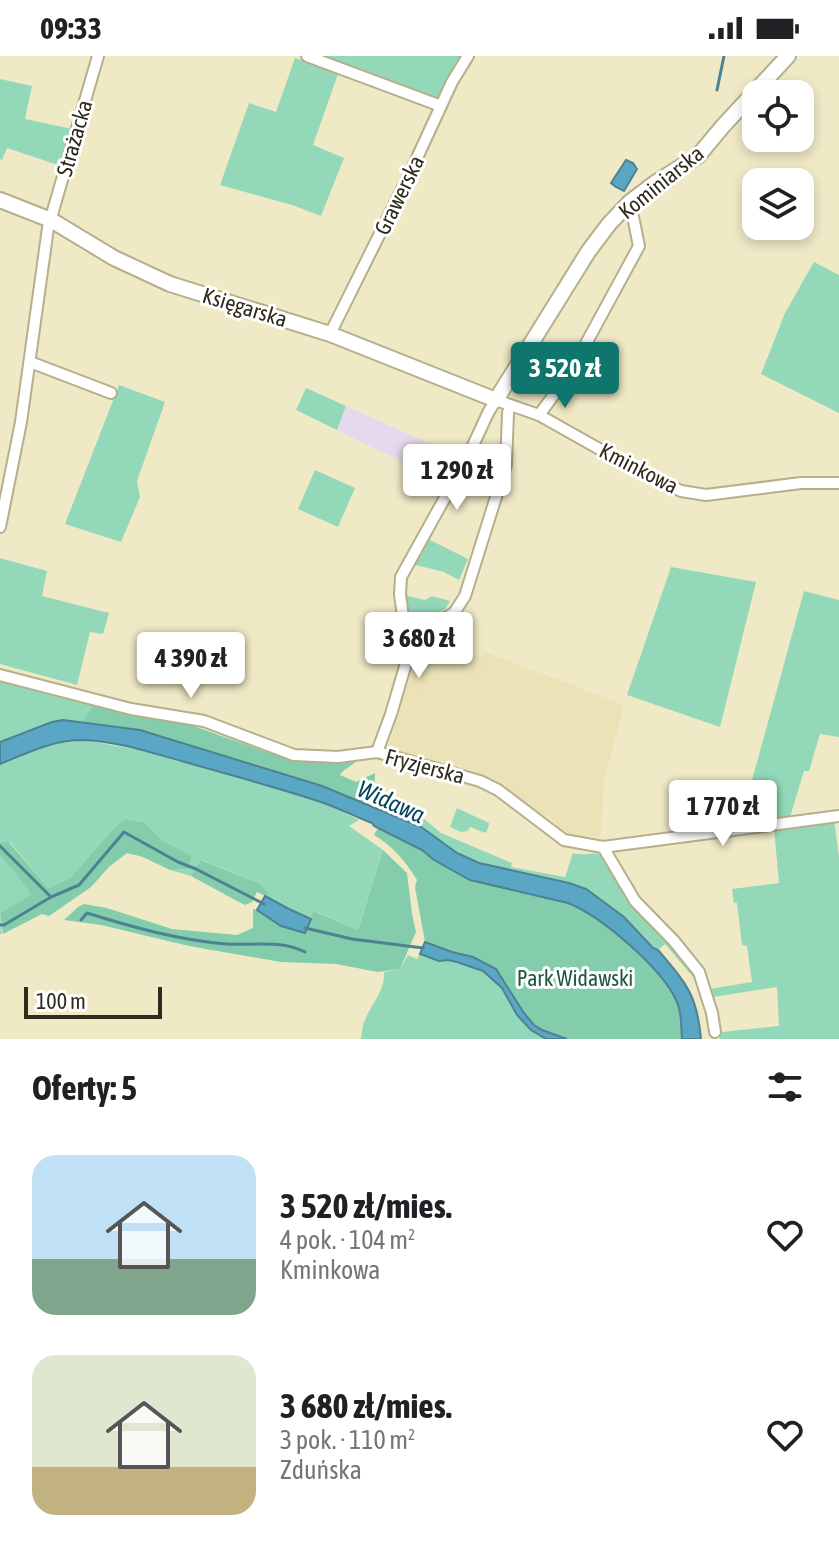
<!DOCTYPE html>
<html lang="pl">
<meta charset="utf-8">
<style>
body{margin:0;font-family:"Asap Condensed",sans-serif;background:#f6f6f6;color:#202124;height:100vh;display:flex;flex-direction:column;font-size:30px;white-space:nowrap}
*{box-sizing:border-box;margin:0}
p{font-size:26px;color:#757577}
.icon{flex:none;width:44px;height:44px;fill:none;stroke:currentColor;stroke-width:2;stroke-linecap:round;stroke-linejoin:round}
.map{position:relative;height:983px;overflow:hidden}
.sheet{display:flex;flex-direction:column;background:#fff;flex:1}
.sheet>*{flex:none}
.controls{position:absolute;left:742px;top:24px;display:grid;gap:16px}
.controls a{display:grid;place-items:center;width:72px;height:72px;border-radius:16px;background:#fff;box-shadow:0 4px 12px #0003;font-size:40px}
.scale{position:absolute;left:24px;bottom:20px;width:138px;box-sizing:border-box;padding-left:8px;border:4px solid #2e2b1d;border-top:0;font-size:22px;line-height:28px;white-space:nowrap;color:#2e2b1d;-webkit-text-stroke:6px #fff;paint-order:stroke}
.price{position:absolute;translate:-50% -68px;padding:0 18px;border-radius:8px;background:#fff;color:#222;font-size:26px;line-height:52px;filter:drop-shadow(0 2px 4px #0008)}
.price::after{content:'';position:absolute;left:50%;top:48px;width:24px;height:18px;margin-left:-12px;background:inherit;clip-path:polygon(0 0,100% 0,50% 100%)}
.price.selected{background:#0f766e;color:#fff}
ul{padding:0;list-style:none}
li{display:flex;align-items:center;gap:24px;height:200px;padding:0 32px}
li span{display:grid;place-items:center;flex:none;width:224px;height:160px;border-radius:24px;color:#555}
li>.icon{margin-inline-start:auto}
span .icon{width:96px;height:96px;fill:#fffc;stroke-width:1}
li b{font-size:34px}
h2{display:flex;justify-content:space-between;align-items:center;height:96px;padding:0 32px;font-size:34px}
.status{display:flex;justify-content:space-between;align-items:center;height:56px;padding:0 40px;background:#fff;direction:ltr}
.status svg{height:22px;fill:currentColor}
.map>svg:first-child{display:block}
.built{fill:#ebe3b7}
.education{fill:#e5d9ee}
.green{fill:#93d9b9}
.forest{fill:#84cdac}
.water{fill:#5aa7c5;stroke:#4d8293;stroke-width:2}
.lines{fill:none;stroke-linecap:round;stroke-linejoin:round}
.stream{stroke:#4d8293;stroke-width:3}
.street-casing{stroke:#b5af8c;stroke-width:14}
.secondary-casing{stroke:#b5af8c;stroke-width:18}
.street{stroke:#fff;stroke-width:10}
.secondary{stroke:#fff;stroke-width:14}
.labels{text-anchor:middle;stroke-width:6;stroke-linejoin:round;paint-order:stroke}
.street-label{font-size:22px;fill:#2e2b1d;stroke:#fff}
.park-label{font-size:22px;fill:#1d5740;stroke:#fff}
.water-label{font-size:24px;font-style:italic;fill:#00445a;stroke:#fff}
</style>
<div class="status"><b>09:33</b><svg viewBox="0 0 49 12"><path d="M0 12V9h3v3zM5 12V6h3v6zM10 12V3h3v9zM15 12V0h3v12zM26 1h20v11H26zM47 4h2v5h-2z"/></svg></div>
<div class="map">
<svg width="839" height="983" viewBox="0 0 839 983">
<rect width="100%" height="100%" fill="#f0e9c6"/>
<path class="built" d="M 452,566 L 463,567 L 469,599 L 483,600 L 485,596 L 615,645 L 624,650 L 604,725 L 601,781 L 589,780 L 582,783 L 558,772 L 554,765 L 545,758 L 539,759 L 492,723 L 387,695 L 422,580 Z"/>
<path class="education" d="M 346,350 L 461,402 L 448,428 L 337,374 Z"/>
<g class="green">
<path d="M 319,0 L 463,0 L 437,44 Z"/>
<path d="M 295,2 L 338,18 L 313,89 L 344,102 L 321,160 L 292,149 L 220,129 L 249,47 L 276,56 Z"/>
<path d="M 0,23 L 32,30 L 25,63 L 72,73 L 61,110 L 7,92 L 2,104 L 0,103 Z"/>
<path d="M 814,206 L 839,219 L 839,357 L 761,318 L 785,257 Z"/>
<path d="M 119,329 L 165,346 L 137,425 L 140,441 L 121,486 L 65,468 Z"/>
<path d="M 306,332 L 346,350 L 337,374 L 296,354 Z"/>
<path d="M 315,414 L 355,432 L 338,471 L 298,453 Z"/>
<path d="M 428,483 L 468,503 L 459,524 L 444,516 L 412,508 Z"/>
<path d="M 0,502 L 47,515 L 42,540 L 109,557 L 103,578 L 90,576 L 77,629 L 0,608 Z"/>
<path d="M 671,511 L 756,526 L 720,671 L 627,639 Z"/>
<path d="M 804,535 L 839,544 L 839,681 L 820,678 L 809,715 L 804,715 L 790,761 L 740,768 Z"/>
<path d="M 403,536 L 406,536 L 408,540 L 425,544 L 432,540 L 450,545 L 445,553 L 423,567 L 406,564 Z"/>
<path d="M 0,624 L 94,648 L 82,666 L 63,664 L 52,666 L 0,686 Z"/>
<path d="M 82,684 L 141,694 L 306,741 L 327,748 L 359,764 L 349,770 L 383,794 L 358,874 L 315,855 L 311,863 L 287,852 L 265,840 L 268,839 L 260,828 L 202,804 L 191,820 L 170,814 L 189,813 L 192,800 L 162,784 L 144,766 L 127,763 L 113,773 L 70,822 L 48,832 L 10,786 L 0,786 L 0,708 C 29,696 50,687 82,684 Z"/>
<path d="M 381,747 L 401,750 L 417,757 L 441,777 L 512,807 L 511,811 L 565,821 L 573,797 C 583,800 591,796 601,798 L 624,835 L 625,843 L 632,847 L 678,894 L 695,917 L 703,941 L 693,921 L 665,888 L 658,894 L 653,892 L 624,861 L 586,833 L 569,827 L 479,807 L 457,797 L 421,771 L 378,753 Z"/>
<path d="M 457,752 L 489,767 L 489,769 L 486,777 L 470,771 L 468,775 L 461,776 L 450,771 Z"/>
<path d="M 834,763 L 839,801 L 839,983 L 719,983 L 722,976 L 779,970 L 777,931 L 713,941 L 709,933 L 752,926 L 747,890 L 742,889 L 737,847 L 734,847 L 732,833 L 779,827 L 774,773 Z"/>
<path d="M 0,799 L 31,835 L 31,840 L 0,857 L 2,878 L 0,878 Z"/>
<path d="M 420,898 L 439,905 L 448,904 L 466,909 L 490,919 L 502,932 L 537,979 L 546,983 L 361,983 C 362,977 362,970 365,964 C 371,948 386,933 384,916 L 400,913 L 408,899 L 417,903 Z"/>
</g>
<g class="forest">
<path d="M 94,648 L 174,663 L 264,695 L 305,705 L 355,704 L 355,706 C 351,711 343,713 340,719 L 356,726 L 375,717 L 374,737 L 367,749 C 323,730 278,716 232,702 C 181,686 135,672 82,666 Z"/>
<path d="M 126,763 L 144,766 L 162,784 L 192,800 L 189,813 L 170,814 L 143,801 L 127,797 L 109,811 L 91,831 L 49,860 L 42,858 L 3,878 L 0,857 L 31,839 L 30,835 L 0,799 L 0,786 L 9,786 L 48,832 L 70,822 L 113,773 Z"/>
<path d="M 378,772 L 422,794 L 434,804 L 470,824 L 568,847 C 601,860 663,913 677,946 C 682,957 681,971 682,983 L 567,983 L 542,974 L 534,969 L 524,957 L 506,929 L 473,901 L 452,896 L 425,886 L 415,831 L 417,824 C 406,806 393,790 374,779 Z"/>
<path d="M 383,794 L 407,817 L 412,858 L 416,876 L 400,913 L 378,916 L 336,908 L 281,906 L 189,890 L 101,869 L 64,864 L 78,851 L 84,848 L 107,852 L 172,873 L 237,879 L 253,872 L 253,853 L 257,854 L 281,870 L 304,877 L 314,855 L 358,874 Z"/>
<path d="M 201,804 L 260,828 L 269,838 L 265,840 L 257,836 L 252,846 L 245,849 L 237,845 L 191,820 Z"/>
</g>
<g class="water">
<path d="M 626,104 L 633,107 L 637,113 L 624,135 L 616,131 L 611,127 Z"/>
<path d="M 63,664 L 140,674 L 322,730 L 421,771 L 457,797 L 479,807 L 569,827 L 586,833 L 624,861 L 653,892 L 658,894 C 686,927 697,938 701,983 L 682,983 C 681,971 682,957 677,946 C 663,913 601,860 568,847 L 470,824 L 434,804 L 422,794 L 374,770 L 372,767 C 355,761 339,752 321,746 C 276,731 230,719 185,706 C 152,697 117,685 82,684 C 53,684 27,697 0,708 L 0,686 L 52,666 Z"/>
<path d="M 265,840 L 287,852 L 311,863 L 305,877 L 281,870 L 257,854 Z"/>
<path d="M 425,886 L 452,896 L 473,901 L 496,913 L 524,957 L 534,969 L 542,974 L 567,983 L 546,983 L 531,974 L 517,959 L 502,932 L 483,915 L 457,906 L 448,904 L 439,905 L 420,898 Z"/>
</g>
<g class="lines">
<g class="stream">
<path d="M 717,34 L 724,0"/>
<path d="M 0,790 L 51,841"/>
<path d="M 81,864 L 87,857 C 132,871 178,884 226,888 C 253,890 279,883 305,896"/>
<path d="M 0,869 L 4,869 L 51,841 L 79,829 L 124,776 L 178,806 L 196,813 L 264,848"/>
<path d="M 305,872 L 352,883 L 423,892"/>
</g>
<g class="street-casing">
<g id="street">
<path d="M 307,0 L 441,50"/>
<path d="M 330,278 L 410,117 L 452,26 L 468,0"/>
<path d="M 30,306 L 111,337"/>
<path d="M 539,359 L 570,317 L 639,190 L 630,146"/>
<path d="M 0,471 L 21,366 L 48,172 L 98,0"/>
<path d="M 414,580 L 404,569 L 400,538 L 401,521 L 468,400 L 489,355 L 496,344 L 539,359 L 633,412 L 681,435 L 706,439 L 801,427 L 839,427"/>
<path d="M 0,619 L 131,653 L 204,665 L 294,699 L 338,701 L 377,696 L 480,725 L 498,734 L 564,784 L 603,791 L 839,760"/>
<path d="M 377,696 L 391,658 L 414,580 L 454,557 L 465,540 L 506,409 L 508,357 L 510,349"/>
<path d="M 603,791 L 635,845 L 674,885 L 699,916 L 712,957 L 715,976"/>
</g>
</g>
<g class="secondary-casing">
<path id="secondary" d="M 0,144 L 51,164 L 114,202 L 170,228 L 330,278 L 496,344 L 588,196 L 609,168 L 630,146 L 655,127 L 698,100 L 723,70 L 788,0"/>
</g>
<use href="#street" class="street"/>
<use href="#secondary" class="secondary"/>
</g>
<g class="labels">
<g class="street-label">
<text transform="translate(74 82) rotate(-74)" y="8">Strażacka</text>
<text transform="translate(661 126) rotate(-39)" y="8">Kominiarska</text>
<text transform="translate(399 139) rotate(-64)" y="8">Grawerska</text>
<text transform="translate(245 251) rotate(17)" y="8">Księgarska</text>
<text transform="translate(639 412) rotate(27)" y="8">Kminkowa</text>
<text transform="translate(425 710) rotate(15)" y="8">Fryzjerska</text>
</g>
<g class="park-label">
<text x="575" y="930">Park Widawski</text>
</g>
<g class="water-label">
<text transform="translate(391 746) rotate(24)" y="8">Widawa</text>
</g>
</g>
</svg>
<div class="controls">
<a><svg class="icon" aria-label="locate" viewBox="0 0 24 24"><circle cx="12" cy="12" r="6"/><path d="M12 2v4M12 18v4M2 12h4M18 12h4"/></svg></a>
<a><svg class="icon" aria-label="layers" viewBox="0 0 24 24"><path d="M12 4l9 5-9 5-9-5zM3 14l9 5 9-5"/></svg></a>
</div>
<div class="scale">100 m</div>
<b class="price selected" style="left:565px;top:354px">3 520 zł</b>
<b class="price" style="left:457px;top:456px">1 290 zł</b>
<b class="price" style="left:419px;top:624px">3 680 zł</b>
<b class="price" style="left:191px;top:644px">4 390 zł</b>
<b class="price" style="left:723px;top:792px">1 770 zł</b>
</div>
<section class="sheet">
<h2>Oferty: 5<svg class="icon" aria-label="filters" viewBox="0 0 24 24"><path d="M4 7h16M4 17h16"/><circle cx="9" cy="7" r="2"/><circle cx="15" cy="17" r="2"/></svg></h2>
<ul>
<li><span style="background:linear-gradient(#bfe0f5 65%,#7fa58c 0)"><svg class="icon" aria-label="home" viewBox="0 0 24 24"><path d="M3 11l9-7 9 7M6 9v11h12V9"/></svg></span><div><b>3 520 zł/mies.</b><p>4 pok. · 104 m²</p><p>Kminkowa</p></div><svg class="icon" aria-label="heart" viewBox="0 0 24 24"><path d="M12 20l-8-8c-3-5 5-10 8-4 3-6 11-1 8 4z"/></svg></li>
<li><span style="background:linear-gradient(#dfe7d0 70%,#c2b280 0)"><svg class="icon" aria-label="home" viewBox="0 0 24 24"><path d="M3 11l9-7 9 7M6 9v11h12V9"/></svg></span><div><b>3 680 zł/mies.</b><p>3 pok. · 110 m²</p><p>Zduńska</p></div><svg class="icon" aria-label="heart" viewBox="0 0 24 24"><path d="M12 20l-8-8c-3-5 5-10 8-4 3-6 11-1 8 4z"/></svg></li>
</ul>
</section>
